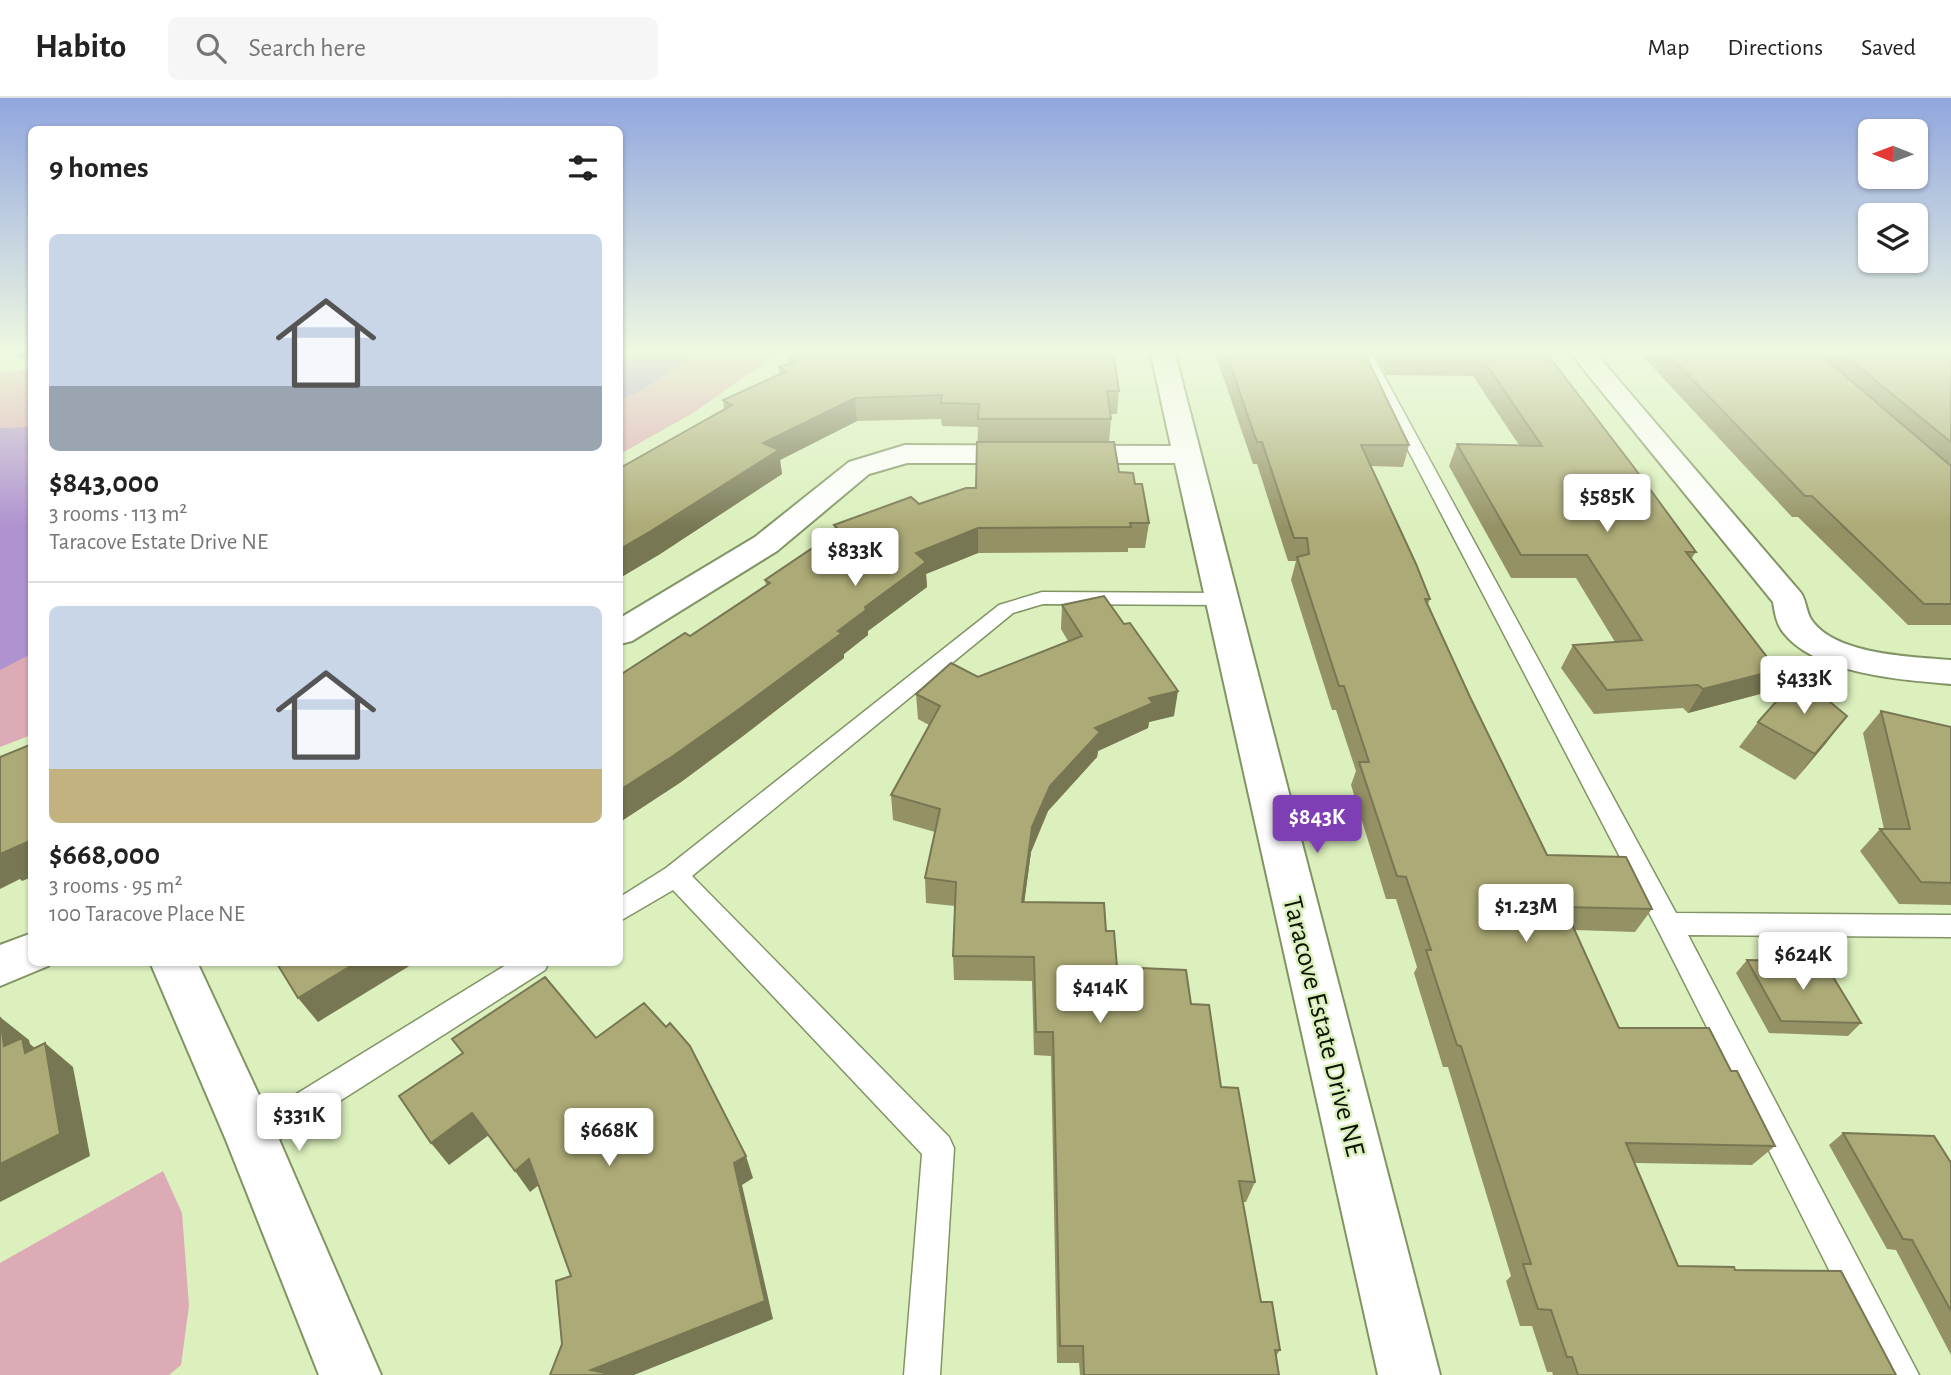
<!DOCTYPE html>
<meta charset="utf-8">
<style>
body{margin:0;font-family:"Alegreya Sans",sans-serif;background:#f6f6f6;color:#222;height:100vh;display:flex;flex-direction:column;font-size:26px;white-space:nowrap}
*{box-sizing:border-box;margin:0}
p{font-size:23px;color:#767676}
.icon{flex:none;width:38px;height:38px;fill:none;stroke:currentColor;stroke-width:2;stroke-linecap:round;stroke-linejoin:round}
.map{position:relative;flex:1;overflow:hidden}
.sheet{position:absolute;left:28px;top:28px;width:595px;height:840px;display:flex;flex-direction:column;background:#fff;border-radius:10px;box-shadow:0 2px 5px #0004}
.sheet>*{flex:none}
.needle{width:46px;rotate:271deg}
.fabs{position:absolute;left:1858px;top:21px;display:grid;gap:14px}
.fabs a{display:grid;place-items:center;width:70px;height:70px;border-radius:10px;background:#fff;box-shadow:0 2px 5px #0004;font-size:35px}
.price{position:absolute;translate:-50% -60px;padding:0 16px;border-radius:7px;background:#fff;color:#222;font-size:23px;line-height:46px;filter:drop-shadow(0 2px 4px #0008)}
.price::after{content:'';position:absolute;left:50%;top:42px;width:21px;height:16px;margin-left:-10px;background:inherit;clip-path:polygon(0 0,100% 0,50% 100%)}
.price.active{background:#7e3fb4;color:#fff}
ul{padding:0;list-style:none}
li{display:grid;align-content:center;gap:14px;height:371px;padding:0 21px}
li+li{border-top:2px solid #e0e0e0}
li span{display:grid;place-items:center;height:217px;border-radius:10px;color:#555}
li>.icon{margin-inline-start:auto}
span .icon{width:126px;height:126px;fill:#fffc;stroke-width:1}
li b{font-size:30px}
h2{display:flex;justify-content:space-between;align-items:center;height:84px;padding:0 21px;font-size:30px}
header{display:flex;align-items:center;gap:42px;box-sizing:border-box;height:98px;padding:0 35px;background:#fff;border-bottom:2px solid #e0e0e0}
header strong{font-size:33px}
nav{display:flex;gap:38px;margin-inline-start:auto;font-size:24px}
.search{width:490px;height:63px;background:#f6f6f6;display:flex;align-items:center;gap:18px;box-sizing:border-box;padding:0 24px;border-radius:10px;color:#767676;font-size:26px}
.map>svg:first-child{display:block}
.green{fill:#ddabb5}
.water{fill:#af92d0}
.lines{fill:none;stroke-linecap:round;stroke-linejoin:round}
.lane-casing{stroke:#829465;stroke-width:3}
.street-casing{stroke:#829465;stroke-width:4}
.lane{fill:#fff;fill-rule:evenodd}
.street{fill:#fff;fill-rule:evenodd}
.wall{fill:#949265}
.shaded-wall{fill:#787753}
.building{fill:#acaa76;stroke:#787753;stroke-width:2}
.labels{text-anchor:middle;stroke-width:5;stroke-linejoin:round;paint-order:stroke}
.street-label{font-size:28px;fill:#0c1202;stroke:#dbf0bd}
</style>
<header>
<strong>Habito</strong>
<div class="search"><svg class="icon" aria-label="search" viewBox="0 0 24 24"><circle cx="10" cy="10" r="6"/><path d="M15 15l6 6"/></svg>Search here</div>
<nav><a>Map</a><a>Directions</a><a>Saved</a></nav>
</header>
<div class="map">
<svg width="1951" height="1277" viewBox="0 0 1951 1277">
<rect width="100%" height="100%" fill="#dbf0bd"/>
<g class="green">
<path d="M 620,252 L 782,252 L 693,315 L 620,356 Z"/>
<path d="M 31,271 L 31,637 L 0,649 L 0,275 Z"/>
<path d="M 163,1073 L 182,1115 L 189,1208 L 181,1267 L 169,1277 L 0,1277 L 0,1165 Z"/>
</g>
<g class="water">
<path d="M 620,252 L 703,252 L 645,290 L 620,302 Z"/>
<path d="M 31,329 L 31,556 L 0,572 L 0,330 Z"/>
</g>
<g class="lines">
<g class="lane-casing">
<g id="lane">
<path d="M 1356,252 L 1370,252 L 1676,815 L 1951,817 L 1951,839 L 1688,837 L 1919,1277 L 1882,1277 L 1659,834 Z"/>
<path d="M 1042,494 L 1222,495 L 1229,497 L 1232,501 L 1229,505 L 1222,507 L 1043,506 L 1013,515 L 692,778 L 949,1039 L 954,1050 L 940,1277 L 904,1277 L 922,1056 L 673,792 L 620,823 L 620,799 L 666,770 L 999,507 Z"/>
<path d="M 511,864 L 549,864 L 545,872 L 263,1052 L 252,1056 L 241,1052 L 236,1041 L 241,1030 Z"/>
</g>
</g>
<g class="street-casing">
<g id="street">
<path d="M 1150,252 L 1174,252 L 1440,1277 L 1378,1277 L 1175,365 L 907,365 L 869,376 L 777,453 L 632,543 L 620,546 L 620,520 L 755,439 L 849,364 L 905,347 L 1171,348 Z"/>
<path d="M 1568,252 L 1593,252 L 1801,495 C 1807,504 1806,516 1813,524 C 1838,557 1913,559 1951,562 L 1951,586 C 1902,582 1815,576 1783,534 C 1776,525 1775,515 1773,504 Z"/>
<path d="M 32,835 L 32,864 L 50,864 L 48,868 L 0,888 L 0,847 Z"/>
<path d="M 150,864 L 197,864 L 271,1023 L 381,1277 L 319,1277 L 226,1042 Z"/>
</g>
</g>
<use href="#lane" class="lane"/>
<use href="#street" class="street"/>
</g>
<g class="wall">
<path d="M 1214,252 L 1369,252 L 1371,256 L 1369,264 L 1409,347 L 1403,369 L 1371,368 L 1430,501 L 1428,506 L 1470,599 L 1547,757 L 1652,811 L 1635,834 L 1575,832 L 1619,930 L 1731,973 L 1775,1048 L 1752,1067 L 1635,1065 L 1678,1168 L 1735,1172 L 1896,1277 L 1553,1277 L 1552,1274 L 1547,1274 L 1532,1228 L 1520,1228 L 1506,1183 L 1511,1178 L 1448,969 L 1443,969 L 1414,875 L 1417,869 L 1396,801 L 1386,801 L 1351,687 L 1356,673 L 1336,612 L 1332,612 L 1291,482 L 1296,463 L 1288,463 L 1257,366 L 1253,366 Z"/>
<path d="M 1373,252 L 1544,252 L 1696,454 L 1691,461 L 1777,572 L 1760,596 L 1688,615 L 1683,610 L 1594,616 L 1561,570 L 1573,547 L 1615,544 L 1576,480 L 1511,480 L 1449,368 L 1457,346 L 1519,347 L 1473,278 L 1386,277 Z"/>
<path d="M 1637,252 L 1951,252 L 1951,527 L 1908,527 L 1798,419 L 1792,419 Z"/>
<path d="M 788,260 L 1119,293 L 1117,316 L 1110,316 L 1111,321 L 1109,344 L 1119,374 L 1135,386 L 1149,425 L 1145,450 L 1128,450 L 1128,454 L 978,455 L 926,476 L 927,489 L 868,533 L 868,537 L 844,556 L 844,560 L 743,638 L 681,684 L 620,724 L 620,577 L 690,538 L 766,487 L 765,482 L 835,435 L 834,427 L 919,406 L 976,390 L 978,329 L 942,328 L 941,321 L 857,323 L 780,362 L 782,376 L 657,458 L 724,311 L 723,302 L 780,277 L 779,269 L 789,266 Z"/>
<path d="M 1062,507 L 1174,618 L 1149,624 L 1148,630 L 1098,653 L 1097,659 L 1048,713 L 1031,754 L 1024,804 L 1106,833 L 1117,869 L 1191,906 L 1255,1084 L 1246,1104 L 1243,1104 L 1261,1204 L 1280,1252 L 1276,1258 L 1279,1277 L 1080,1277 L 1079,1265 L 1057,1265 L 1051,958 L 1034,957 L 1032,883 L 954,882 L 953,858 L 955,808 L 926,805 L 925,780 L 935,734 L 893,722 L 891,697 L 929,627 L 918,621 L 916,596 L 978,579 L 1068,543 L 1061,531 Z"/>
<path d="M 1881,613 L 1951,629 L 1951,807 L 1899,806 L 1860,753 L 1880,731 L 1884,731 L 1863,635 Z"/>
<path d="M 1758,624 L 1827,644 L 1795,682 L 1739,649 Z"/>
<path d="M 1747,862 L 1861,925 L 1848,938 L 1769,935 L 1736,875 Z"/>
<path d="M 1843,1035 L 1951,1065 L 1951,1257 L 1896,1152 L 1887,1151 L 1829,1047 Z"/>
</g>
<g class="shaded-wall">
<path d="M 14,252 L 32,252 L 32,258 L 20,261 Z"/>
<path d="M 855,300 L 857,323 L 780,362 L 782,376 L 657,458 L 620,480 L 620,451 L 763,345 Z"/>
<path d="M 978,430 L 978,455 L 926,476 L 927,489 L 868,533 L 868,537 L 844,556 L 844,560 L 743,638 L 681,684 L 620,724 L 620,692 L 838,533 L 865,509 L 916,455 Z"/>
<path d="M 1777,572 L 1760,596 L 1688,615 L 1703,591 Z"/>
<path d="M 1178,593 L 1174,618 L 1149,624 L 1148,630 L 1098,653 L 1097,659 L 1048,713 L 1031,754 L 1021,829 L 1022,804 L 1032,729 L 1050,688 L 1095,630 L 1149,600 Z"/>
<path d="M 1847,618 L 1827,644 L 1795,682 L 1815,656 Z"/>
<path d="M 27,744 L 32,748 L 32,779 L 22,783 L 20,781 L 0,791 L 0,756 Z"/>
<path d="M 357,864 L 409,864 L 411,867 L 318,924 L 298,900 Z"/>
<path d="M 0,919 L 29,942 L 30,946 L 47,960 L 45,945 L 73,969 L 90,1058 L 0,1104 L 0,1066 L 4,948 Z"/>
<path d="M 472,1015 L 489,1037 L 449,1067 L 431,1045 Z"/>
<path d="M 746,1058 L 753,1080 L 742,1087 L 773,1221 L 634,1277 L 595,1277 L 591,1272 L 734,1065 Z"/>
<path d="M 529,1061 L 544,1083 L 530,1094 L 515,1073 Z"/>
</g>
<g class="building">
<path d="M 795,252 L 1113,252 L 1119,293 L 1107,293 L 1111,321 L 978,321 L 979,306 L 941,305 L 942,297 L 855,300 L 763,345 L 779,352 L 651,433 L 620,451 L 620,370 L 732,307 L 723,302 L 785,274 L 779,269 L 796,264 L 788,260 Z"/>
<path d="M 1225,252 L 1369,252 L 1371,256 L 1365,256 L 1409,347 L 1361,347 L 1416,466 L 1430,501 L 1425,501 L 1470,599 L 1547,757 L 1626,759 L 1652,811 L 1564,809 L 1619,930 L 1709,930 L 1731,973 L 1737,973 L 1775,1048 L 1626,1045 L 1678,1168 L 1734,1169 L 1735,1172 L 1841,1173 L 1896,1277 L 1578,1277 L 1572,1259 L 1567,1259 L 1551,1212 L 1538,1211 L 1523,1166 L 1531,1166 L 1461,948 L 1457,947 L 1426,852 L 1431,852 L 1406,779 L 1397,778 L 1359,664 L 1369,664 L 1344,588 L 1339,588 L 1297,459 L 1309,456 L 1307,440 L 1294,440 L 1262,344 L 1257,344 Z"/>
<path d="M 1390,252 L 1544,252 L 1633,368 L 1696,454 L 1686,454 L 1777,572 L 1703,591 L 1698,587 L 1607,592 L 1573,547 L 1642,542 L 1587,457 L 1521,457 L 1457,346 L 1542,348 L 1480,257 L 1392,256 Z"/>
<path d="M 1664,252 L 1815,252 L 1951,368 L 1951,506 L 1924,506 L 1812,398 L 1805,398 Z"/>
<path d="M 1838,252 L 1951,252 L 1951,344 Z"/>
<path d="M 977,344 L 1114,344 L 1119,374 L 1133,375 L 1135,386 L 1142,386 L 1149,425 L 1130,425 L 1131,429 L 978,430 L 916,455 L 926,464 L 865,509 L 866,512 L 838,533 L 842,535 L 738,612 L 673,658 L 620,692 L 620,577 L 685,535 L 690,538 L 770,485 L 765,482 L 839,432 L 834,427 L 911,399 L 919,406 L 966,390 L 976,390 Z"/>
<path d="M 1104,498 L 1124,526 L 1130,525 L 1178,593 L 1149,600 L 1153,605 L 1095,630 L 1100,634 L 1050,688 L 1032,729 L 1022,804 L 1104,805 L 1106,833 L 1114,833 L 1117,869 L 1186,872 L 1191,906 L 1209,907 L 1221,989 L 1238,990 L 1255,1084 L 1239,1083 L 1261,1204 L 1272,1204 L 1280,1252 L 1275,1252 L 1279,1277 L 1084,1277 L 1083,1248 L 1060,1248 L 1053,934 L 1036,934 L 1034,859 L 953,858 L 956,784 L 925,780 L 940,711 L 891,697 L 940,608 L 916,596 L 951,565 L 978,579 L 1082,538 L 1062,507 Z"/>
<path d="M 1799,578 L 1847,618 L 1815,656 L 1758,624 Z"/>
<path d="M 1881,613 L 1951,629 L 1951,785 L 1921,784 L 1880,731 L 1910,731 Z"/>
<path d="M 32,646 L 32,748 L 29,749 L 27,744 L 0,756 L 0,659 Z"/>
<path d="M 1747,862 L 1824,864 L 1861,925 L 1781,923 Z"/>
<path d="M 276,864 L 357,864 L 298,900 Z"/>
<path d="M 545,879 L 596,940 L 644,905 L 666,929 L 670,925 L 690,948 L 746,1058 L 734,1065 L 765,1203 L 591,1272 L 614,1277 L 550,1277 L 562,1246 L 556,1183 L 571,1178 L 529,1061 L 515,1073 L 472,1015 L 431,1045 L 399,998 L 463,955 L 452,941 Z"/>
<path d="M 0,919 L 4,948 L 22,940 L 25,955 L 45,945 L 60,1036 L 0,1066 Z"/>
<path d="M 1843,1035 L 1934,1038 L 1951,1065 L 1951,1213 L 1912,1142 L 1903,1141 Z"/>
</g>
<linearGradient id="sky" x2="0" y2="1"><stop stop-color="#91a6de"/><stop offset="0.59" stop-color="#eff8e1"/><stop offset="1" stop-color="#eff8e1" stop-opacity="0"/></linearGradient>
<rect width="1951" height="430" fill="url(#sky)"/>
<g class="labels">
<g class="street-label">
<text transform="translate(1325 928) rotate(76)" y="10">Taracove Estate Drive NE</text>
</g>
</g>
</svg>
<div class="fabs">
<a><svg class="needle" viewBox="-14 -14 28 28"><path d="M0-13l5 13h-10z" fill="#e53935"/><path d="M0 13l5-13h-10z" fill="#767676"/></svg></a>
<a><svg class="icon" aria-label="layers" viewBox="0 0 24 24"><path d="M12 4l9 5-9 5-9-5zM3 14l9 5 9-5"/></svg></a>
</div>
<b class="price" style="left:1607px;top:436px">$585K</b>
<b class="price" style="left:855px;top:490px">$833K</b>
<b class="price" style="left:1804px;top:618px">$433K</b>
<b class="price active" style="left:1317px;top:757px">$843K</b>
<b class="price" style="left:1526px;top:846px">$1.23M</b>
<b class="price" style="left:1803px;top:894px">$624K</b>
<b class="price" style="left:1100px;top:927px">$414K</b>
<b class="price" style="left:299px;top:1055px">$331K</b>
<b class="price" style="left:609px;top:1070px">$668K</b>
<section class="sheet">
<h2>9 homes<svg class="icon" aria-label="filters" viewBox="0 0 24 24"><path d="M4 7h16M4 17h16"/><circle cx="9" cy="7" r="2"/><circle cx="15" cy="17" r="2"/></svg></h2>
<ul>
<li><span style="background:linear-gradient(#c9d6e8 70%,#9aa5b1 0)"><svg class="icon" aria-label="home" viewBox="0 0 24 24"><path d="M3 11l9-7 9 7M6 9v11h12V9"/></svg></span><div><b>$843,000</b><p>3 rooms · 113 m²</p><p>Taracove Estate Drive NE</p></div></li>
<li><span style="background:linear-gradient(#c9d6e8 75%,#c2b280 0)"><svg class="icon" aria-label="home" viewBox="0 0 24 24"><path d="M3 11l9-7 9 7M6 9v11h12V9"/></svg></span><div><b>$668,000</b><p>3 rooms · 95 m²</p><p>100 Taracove Place NE</p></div></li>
</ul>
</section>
</div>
